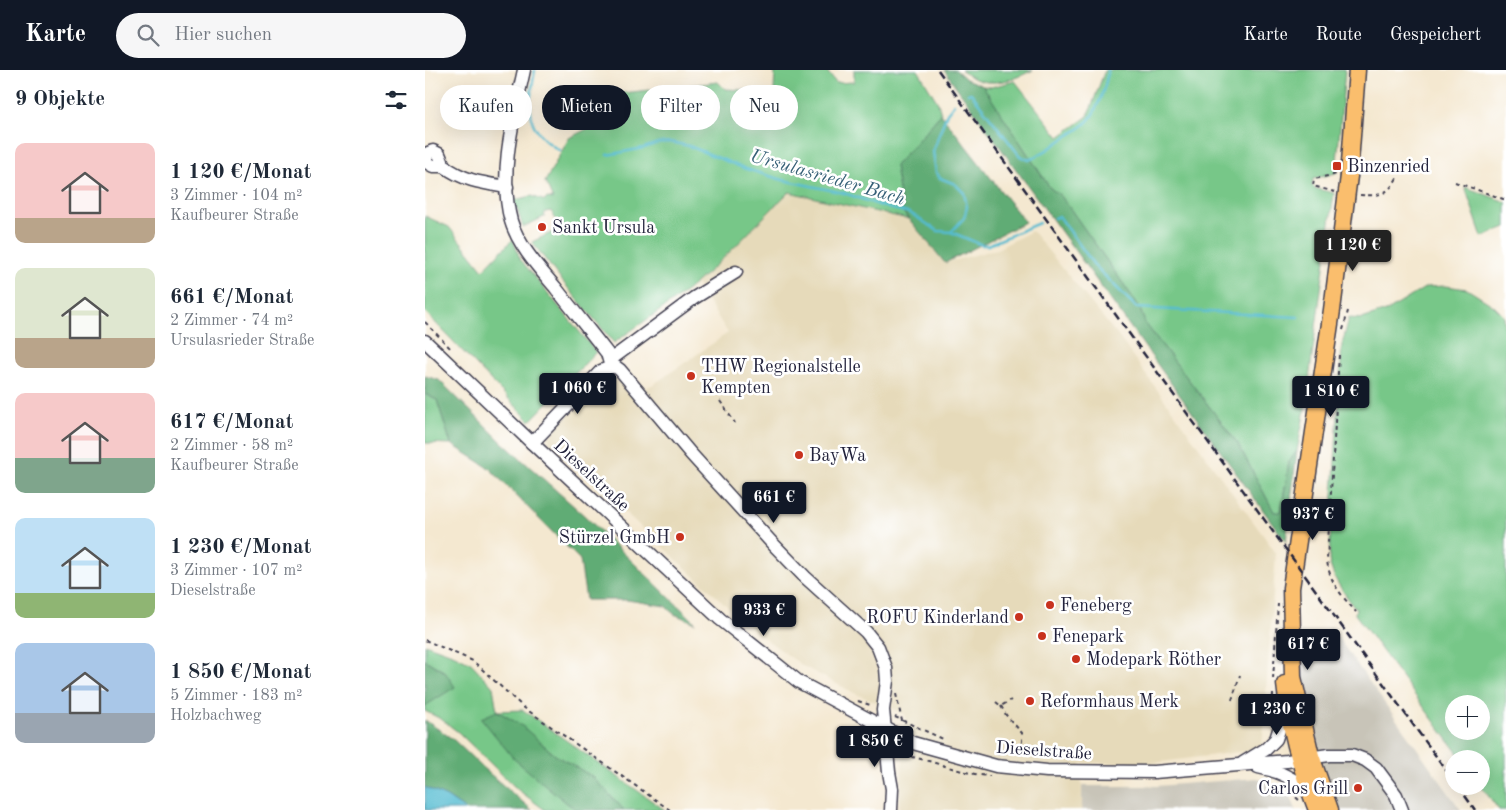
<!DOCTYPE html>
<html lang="de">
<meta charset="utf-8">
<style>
body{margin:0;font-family:"Old Standard TT",serif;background:#f6f6f7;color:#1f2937;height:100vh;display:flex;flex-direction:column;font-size:19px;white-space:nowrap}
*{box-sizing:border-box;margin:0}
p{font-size:16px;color:#747a83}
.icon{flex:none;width:28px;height:28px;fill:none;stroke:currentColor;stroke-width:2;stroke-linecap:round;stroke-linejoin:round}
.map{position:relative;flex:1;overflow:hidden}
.side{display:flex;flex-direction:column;background:#fff;width:425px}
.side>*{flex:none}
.guide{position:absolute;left:15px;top:15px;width:475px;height:45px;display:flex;gap:10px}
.buttons{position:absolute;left:1020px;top:625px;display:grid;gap:10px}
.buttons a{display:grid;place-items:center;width:45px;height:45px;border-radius:50%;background:#fff;box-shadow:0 5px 20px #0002;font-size:25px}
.price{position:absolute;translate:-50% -42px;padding:0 11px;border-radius:5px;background:#111827;color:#fff;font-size:16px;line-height:32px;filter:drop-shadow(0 1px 2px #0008)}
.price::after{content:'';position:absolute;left:50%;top:30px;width:15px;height:11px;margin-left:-8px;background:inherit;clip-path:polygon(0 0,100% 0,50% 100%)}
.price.selected{background:#222;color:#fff}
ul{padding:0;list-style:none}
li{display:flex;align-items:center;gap:15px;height:125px;padding:0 15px}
li span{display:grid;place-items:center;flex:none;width:140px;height:100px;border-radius:10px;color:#555}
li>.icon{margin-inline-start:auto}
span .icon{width:60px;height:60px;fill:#fffc;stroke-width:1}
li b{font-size:21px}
h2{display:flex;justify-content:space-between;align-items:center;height:60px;padding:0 15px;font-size:21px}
.pill{padding:0 18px;border-radius:22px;background:#fff;box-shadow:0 5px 20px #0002;font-size:18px;line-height:45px}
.pill.selected{background:#111827;color:#fff}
header{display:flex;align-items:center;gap:30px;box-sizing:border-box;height:70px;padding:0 25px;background:#111827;color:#fff}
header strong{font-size:24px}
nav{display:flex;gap:28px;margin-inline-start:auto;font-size:18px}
.search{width:350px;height:45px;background:#f6f6f7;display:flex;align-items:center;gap:12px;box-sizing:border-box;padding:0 18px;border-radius:28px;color:#747a83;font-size:19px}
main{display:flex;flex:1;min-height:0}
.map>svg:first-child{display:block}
.built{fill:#e6daba}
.industrial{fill:#c8c4b8}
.green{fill:#77c788;stroke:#4c7462;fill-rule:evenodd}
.forest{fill:#61ac74;stroke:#426758}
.water{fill:#54bcd1;stroke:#3b6f86}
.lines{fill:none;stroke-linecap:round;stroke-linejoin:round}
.stream{stroke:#54bcd1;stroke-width:2.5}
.minor-casing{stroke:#424051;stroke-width:15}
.major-casing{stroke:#424051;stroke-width:19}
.path{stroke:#424051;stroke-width:2;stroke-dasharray:4 4;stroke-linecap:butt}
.minor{stroke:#fff;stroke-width:12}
.major{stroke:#fabe6d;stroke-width:16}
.rail{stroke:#22223b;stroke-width:2.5;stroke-dasharray:8 4;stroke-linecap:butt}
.major-bridge-casing{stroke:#424051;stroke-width:19;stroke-linecap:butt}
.major-bridge{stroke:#fabe6d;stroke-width:16}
.poi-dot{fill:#c8321e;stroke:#fff;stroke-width:2}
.labels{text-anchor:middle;stroke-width:5;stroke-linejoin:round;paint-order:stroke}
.poi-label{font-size:18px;fill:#22223b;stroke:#fff;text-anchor:start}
.street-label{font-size:18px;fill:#22223b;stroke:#fff}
.water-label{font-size:19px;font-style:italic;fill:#366077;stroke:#fff}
</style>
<header>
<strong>Karte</strong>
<div class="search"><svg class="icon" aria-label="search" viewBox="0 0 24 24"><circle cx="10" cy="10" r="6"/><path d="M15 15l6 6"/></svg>Hier suchen</div>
<nav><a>Karte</a><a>Route</a><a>Gespeichert</a></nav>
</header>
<main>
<section class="side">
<h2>9 Objekte<svg class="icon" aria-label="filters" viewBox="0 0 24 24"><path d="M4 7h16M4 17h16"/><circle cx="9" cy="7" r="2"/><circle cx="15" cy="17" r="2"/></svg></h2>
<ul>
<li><span style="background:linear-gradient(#f6c9c9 75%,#b9a48a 0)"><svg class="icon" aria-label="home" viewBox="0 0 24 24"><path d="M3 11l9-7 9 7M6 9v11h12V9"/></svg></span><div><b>1 120 €/Monat</b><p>3 Zimmer · 104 m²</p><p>Kaufbeurer Straße</p></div></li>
<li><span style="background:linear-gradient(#dfe7d0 70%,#b9a48a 0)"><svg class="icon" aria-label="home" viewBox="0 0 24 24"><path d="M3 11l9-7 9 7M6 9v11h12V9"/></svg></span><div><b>661 €/Monat</b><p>2 Zimmer · 74 m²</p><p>Ursulasrieder Straße</p></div></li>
<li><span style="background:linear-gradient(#f6c9c9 65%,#7fa58c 0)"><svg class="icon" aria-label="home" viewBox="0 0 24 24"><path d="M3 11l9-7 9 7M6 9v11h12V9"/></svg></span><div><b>617 €/Monat</b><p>2 Zimmer · 58 m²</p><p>Kaufbeurer Straße</p></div></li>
<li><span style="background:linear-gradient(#bfe0f5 75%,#8fb573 0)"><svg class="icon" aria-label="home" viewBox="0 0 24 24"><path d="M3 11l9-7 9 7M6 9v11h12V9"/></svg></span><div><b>1 230 €/Monat</b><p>3 Zimmer · 107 m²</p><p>Dieselstraße</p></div></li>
<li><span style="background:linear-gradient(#a9c7e8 70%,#9aa5b1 0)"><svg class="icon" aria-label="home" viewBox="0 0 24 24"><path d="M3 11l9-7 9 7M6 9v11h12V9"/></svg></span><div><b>1 850 €/Monat</b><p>5 Zimmer · 183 m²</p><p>Holzbachweg</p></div></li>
</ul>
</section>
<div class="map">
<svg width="1081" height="740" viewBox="0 0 1081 740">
<rect width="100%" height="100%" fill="#fff"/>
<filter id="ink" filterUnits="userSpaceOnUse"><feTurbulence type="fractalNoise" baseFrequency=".02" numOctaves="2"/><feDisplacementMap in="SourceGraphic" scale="10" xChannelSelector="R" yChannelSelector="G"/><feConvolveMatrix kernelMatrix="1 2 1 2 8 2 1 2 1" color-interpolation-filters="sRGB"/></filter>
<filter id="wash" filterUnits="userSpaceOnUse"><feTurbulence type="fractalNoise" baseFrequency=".0096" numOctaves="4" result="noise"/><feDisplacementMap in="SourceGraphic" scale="20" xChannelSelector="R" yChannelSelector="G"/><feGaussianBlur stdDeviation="1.12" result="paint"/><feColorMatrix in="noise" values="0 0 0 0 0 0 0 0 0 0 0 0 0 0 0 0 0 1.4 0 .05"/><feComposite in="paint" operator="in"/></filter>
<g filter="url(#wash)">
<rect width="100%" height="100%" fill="#f4e8d0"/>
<path class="built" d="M 364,122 L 483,149 L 520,193 L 572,179 L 607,161 L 693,266 L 851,483 L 837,679 L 728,693 L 656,693 L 657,740 L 474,740 L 481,654 L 480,644 L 429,623 L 378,596 L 328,560 L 126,374 L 123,368 L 180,307 L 187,305 L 206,325 L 229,314 L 303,263 L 271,213 L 298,189 L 332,153 Z"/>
<g class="industrial">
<path d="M 906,558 L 1036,740 L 915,740 L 879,647 L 869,586 Z"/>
<path d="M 832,708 L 865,724 L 871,740 L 657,740 L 657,716 L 732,716 Z"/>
</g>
<g class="green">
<path d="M 350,0 L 401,0 L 411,13 L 429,12 L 429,0 L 493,0 L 513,33 L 516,44 L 470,96 L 478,142 L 483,149 L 364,122 C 333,152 305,184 273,211 C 247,234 217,252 189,273 L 133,206 L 107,172 L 136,158 L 126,141 L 120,142 L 119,147 L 98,157 L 89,130 L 107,126 L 120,131 L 122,128 L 128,129 L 120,112 L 144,68 L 166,57 L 156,28 L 293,12 L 300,19 L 349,22 Z"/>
<path d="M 536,0 L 608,0 C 584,12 558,20 536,0 Z"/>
<path d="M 680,0 L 920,0 L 911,103 L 888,109 L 887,116 L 892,119 L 909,123 L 880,339 L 872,381 L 864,392 L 856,443 L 849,442 L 813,374 L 720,253 L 714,236 L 636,126 L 625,118 L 558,16 L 566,17 L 590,11 L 634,67 L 663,46 Z"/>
<path d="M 1040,117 L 1081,132 L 1081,157 L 1057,167 Z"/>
<path d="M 0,146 L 24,157 L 58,200 L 88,169 L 95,189 L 171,282 L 105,351 L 0,242 Z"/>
<path d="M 1021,216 L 1042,219 L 1069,236 L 1079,246 L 1081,287 L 1081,740 L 1074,740 L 1056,716 L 1056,689 L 1037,689 L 930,544 L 931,539 C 919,523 908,510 904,490 L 917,275 L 924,248 L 937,249 L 964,240 L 1001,217 ZM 1029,634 L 1056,634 L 1056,661 L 1029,661 Z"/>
<path d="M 0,324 L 12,330 L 26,374 L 0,373 Z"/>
<path d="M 0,574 L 30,585 L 46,593 L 68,617 L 72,641 L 98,640 L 240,740 L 199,740 L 168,707 L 130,685 L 95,655 L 72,641 L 143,734 L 153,740 L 120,740 L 92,719 L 33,662 L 16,649 L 0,641 L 0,636 L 5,632 L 20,602 L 0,590 Z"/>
</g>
<g class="forest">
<path d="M 519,0 L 531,0 L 541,9 L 558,16 L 625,118 L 636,126 L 714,236 L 720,253 L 813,374 L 849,442 L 856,442 L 864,392 L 872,381 L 861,472 Z"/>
<path d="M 516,44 L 600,152 L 520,193 L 478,142 L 470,96 Z"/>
<path d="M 0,306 L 14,310 L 78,373 L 161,447 L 271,553 L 249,544 L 240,536 L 202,530 L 161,530 L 155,490 L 64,398 L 26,374 L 12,330 L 0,324 Z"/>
<path d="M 0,590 L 20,602 L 30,617 L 0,636 Z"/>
<path d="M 72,641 L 96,655 L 130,685 L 168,707 L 199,740 L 153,740 L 143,734 L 89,689 L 56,648 Z"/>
<path d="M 0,650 L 29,670 L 58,698 L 107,740 L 41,740 L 22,727 L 0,717 Z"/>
</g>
<path class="water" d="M 0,717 L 22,727 L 41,740 L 0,740 Z"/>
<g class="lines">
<g class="stream">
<path d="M 110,0 C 104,36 97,58 134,80"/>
<path d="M 543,24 L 546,23 L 595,86 L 604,90 C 617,84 627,77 638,69 C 646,63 656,59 663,51 C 672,41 682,13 683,0"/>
<path d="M 182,85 L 219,78 L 233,73 L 246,72 L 264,76 L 321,99 L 358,110 L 419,123 L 463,138 L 485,143 L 513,161 L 526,162 L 539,148 L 542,137 L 539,123 L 530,114 L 515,108 L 511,102 L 508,81 L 522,43 L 529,34"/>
<path d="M 629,148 L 634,146 L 669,195 L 712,238 L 873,247"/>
<path d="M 526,162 L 557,175 L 563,175 L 614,153"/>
</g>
</g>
</g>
<g filter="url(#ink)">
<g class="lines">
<g class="minor-casing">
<g id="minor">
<path d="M 99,0 C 89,46 73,104 86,151 C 93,175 114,198 130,217 C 147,239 165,261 182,283 L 186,297"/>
<path d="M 8,81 L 14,84 L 19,96 L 8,96 L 1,92 L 1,84 Z"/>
<path d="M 19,96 C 39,111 58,113 82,117"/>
<path d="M 0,271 L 107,373 L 295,549 L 374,612 L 488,673 L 571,696 L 622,701 L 729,702 L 862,691 L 904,685 L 927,685 L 940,690 L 951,698 L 971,725 L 977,740"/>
<path d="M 185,290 L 269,228 L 311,202"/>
<path d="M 186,297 L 191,297 L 195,300 L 266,384 L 348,474 L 380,507 L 441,562 L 453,577 L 461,598 L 462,611 L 458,640 L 464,702 L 467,719 L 466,740"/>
<path d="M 107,373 L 176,301 L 186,297"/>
<path d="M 818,693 L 841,679 L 851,669 L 862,635"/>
<path d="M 833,697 C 854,701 869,708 885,723"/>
</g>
</g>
<g class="major-casing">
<g id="major">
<path d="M 924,106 L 932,0"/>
<path d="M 860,614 C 864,658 876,699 892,740"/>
<path d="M 905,740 L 886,686 L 868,607 L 866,518 L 907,240 L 921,129"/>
</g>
</g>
<g class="path">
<path d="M 1030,112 L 1081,130"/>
<path d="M 910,122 L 888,116 L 889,109 L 912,104"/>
<path d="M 935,125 C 956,126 963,125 973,106"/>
<path d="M 0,252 L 27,280"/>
<path d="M 918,260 L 923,241"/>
<path d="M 914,285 L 902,490 C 904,512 917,526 931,542"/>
<path d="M 295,331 L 310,353"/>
<path d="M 0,570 L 48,591 L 98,637 L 245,740"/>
<path d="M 848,609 L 853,534"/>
<path d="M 471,624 L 477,651"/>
<path d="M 807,630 L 815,605"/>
<path d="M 433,631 L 448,636"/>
<path d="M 571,632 L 576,636 L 586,630"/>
<path d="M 576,636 L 581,645 L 597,663 L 597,674"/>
<path d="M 847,644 L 848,624"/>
<path d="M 470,647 L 518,669"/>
<path d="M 473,680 L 476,685 C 507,689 535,704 565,706"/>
<path d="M 573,685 L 575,672"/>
<path d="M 865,722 L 875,731"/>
</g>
<use href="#minor" class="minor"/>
<use href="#major" class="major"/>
<g class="rail">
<path d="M 513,0 L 1029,711"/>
<path d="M 1033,716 L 1050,740"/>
</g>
<g class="major-bridge-casing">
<path id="major-bridge" d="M 921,129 L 924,106"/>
</g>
<use href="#major-bridge" class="major-bridge"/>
</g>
</g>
<g class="poi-dot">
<rect x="907" y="91" width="10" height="10" rx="2.5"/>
<circle cx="117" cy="157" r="5"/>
<circle cx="266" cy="306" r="5"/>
<circle cx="374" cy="385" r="5"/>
<circle cx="255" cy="467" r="5"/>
<circle cx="625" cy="535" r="5"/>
<circle cx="594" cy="547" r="5"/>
<circle cx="617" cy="566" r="5"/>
<circle cx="651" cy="589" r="5"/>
<circle cx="605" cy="631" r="5"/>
<circle cx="933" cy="718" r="5"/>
</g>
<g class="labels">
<g class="poi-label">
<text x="922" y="102">Binzenried</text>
<text x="127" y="163">Sankt Ursula</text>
<text x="276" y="302">THW Regionalstelle<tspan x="276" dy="21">Kempten</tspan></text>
<text x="384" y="391">BayWa</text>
<text x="245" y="473" text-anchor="end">Stürzel GmbH</text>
<text x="635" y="541">Feneberg</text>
<text x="584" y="553" text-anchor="end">ROFU Kinderland</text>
<text x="627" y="572">Fenepark</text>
<text x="661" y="595">Modepark Röther</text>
<text x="615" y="637">Reformhaus Merk</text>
<text x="923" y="724" text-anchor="end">Carlos Grill</text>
</g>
<g class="street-label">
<text transform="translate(167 405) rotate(43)" y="6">Dieselstraße</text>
<text transform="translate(619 680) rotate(4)" y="6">Dieselstraße</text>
</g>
<g class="water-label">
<text transform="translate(403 106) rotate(16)" y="7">Ursulasrieder Bach</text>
</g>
</g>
</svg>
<div class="buttons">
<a>+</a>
<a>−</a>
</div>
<b class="price selected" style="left:928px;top:202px">1 120 €</b>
<b class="price" style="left:153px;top:345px">1 060 €</b>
<b class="price" style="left:906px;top:348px">1 810 €</b>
<b class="price" style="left:349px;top:454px">661 €</b>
<b class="price" style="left:888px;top:471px">937 €</b>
<b class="price" style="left:339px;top:567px">933 €</b>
<b class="price" style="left:883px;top:601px">617 €</b>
<b class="price" style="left:852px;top:666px">1 230 €</b>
<b class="price" style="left:450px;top:698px">1 850 €</b>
<div class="guide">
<a class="pill">Kaufen</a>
<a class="pill selected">Mieten</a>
<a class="pill">Filter</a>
<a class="pill">Neu</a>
</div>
</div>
</main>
